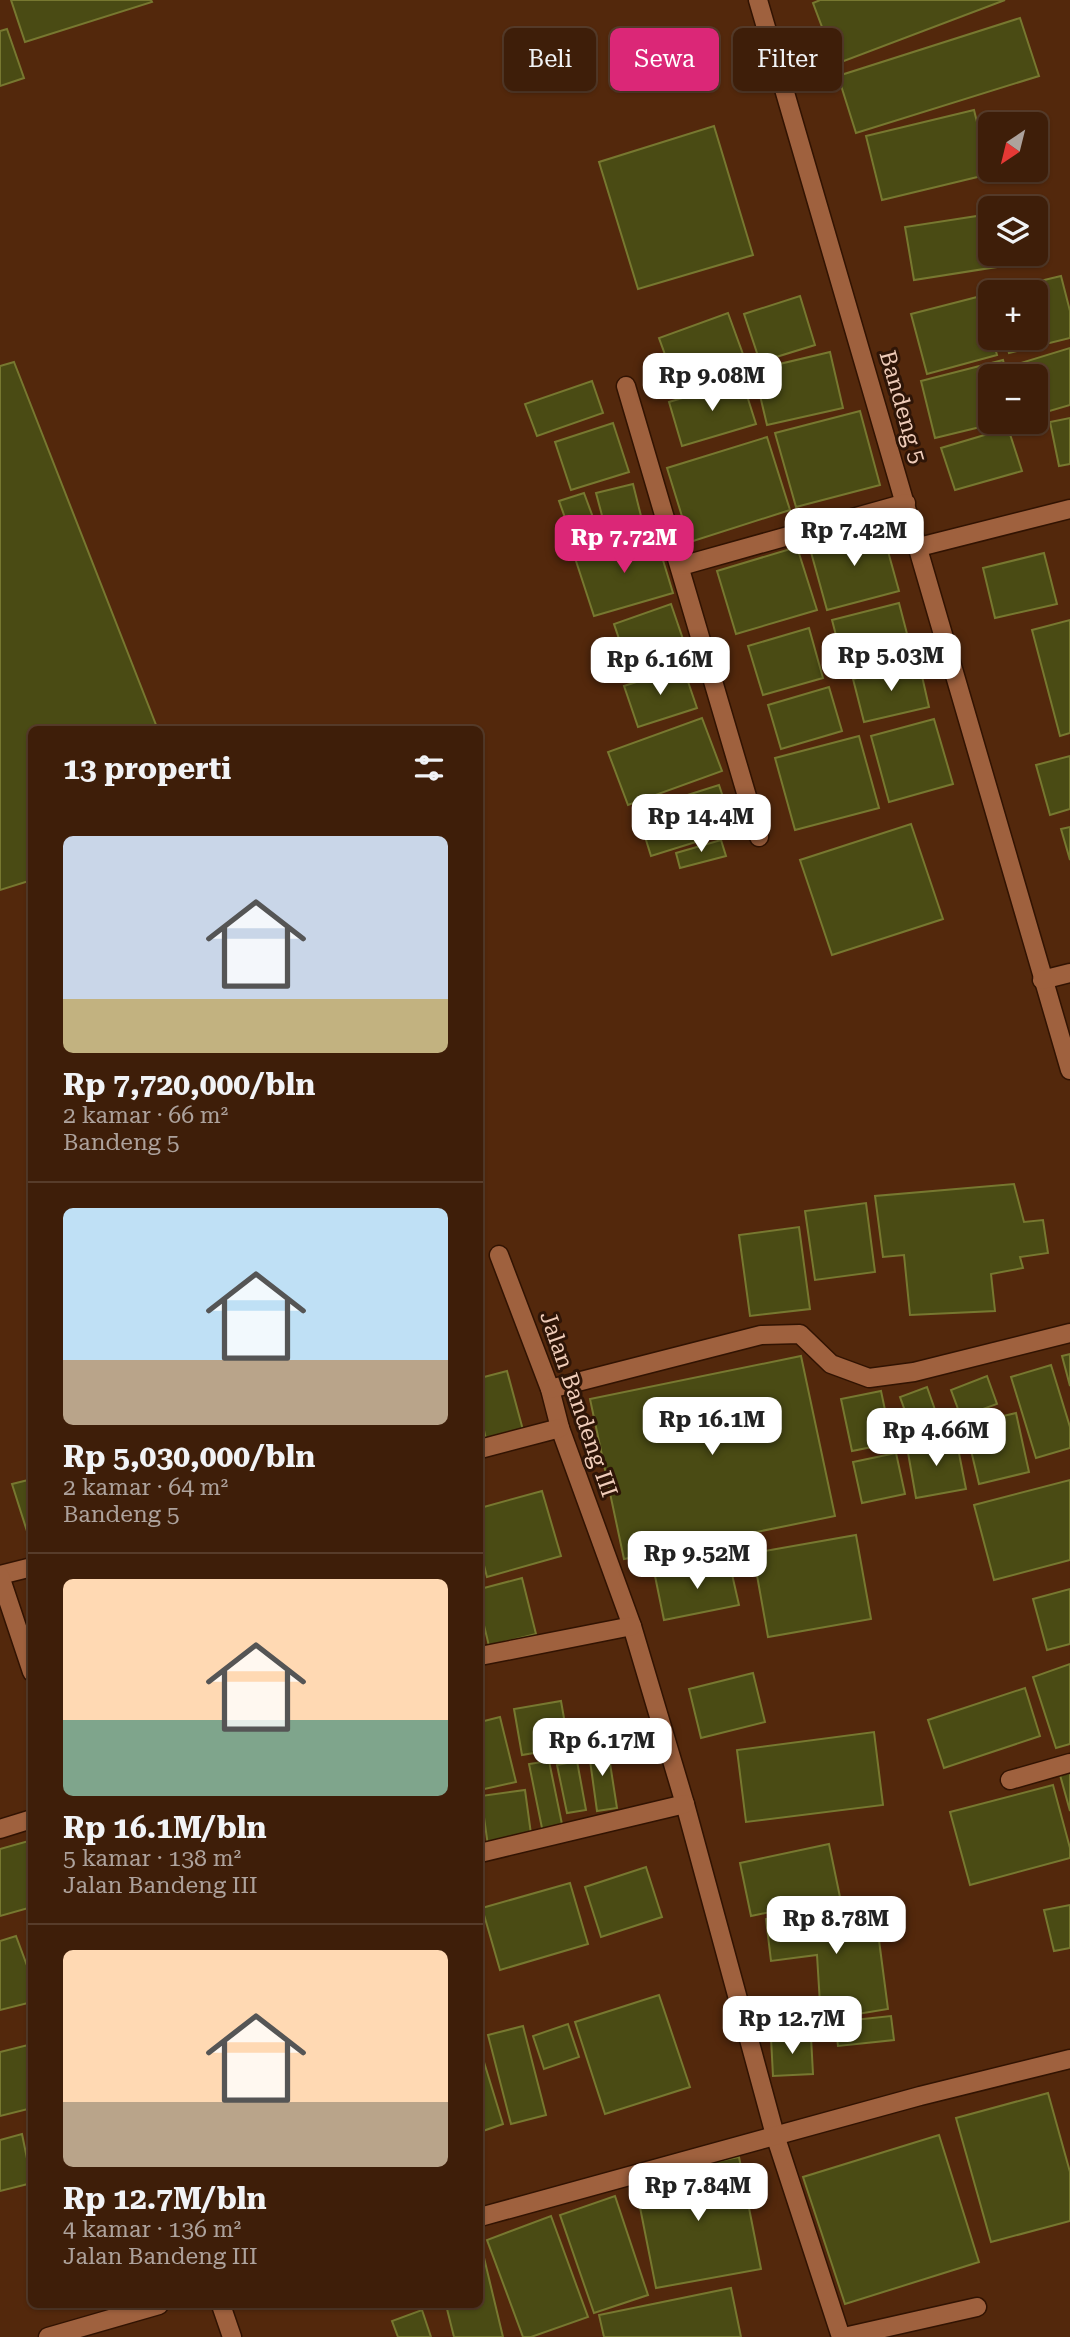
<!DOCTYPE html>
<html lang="id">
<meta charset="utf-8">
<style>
body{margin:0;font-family:"Roboto Serif",serif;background:#492b17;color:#f1f3f6;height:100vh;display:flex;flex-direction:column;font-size:26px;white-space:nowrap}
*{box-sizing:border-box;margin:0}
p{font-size:23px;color:#ada29c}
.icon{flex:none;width:38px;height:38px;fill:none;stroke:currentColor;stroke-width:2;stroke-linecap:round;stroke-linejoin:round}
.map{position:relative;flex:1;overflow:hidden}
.panel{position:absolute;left:28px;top:726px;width:455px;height:1582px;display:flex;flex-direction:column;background:#3e1e09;border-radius:10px;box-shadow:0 2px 5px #0004,0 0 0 2px #573c2a}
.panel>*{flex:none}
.guide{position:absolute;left:504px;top:28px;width:460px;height:63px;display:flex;gap:14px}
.needle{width:46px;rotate:215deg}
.controls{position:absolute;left:978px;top:112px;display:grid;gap:14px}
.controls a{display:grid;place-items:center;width:70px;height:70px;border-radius:10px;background:#3e1e09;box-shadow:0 2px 5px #0004,0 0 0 2px #573c2a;font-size:35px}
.price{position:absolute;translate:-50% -60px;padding:0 16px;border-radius:14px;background:#fff;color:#222;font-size:23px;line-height:46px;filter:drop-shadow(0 2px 4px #0008)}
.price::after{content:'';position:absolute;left:50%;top:42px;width:21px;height:16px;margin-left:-10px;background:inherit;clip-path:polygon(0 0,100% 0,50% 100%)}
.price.selected{background:#db2777;color:#fff}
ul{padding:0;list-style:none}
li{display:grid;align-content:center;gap:14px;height:371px;padding:0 35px}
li+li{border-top:2px solid #573c2a}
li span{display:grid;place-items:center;height:217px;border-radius:10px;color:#555}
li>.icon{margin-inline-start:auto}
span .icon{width:126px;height:126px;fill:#fffc;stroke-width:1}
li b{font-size:30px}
h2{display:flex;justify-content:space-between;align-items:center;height:84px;padding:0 35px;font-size:30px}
.pill{padding:0 24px;border-radius:10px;background:#3e1e09;box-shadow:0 2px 5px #0004,0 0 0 2px #573c2a;font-size:24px;line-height:63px}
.pill.selected{background:#db2777;color:#fff}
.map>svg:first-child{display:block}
.building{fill:#4a4b14;stroke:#777830;stroke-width:2}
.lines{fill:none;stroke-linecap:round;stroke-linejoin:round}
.minor-casing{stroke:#311302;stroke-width:21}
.minor{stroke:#9f613e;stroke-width:18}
.labels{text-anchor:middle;stroke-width:6;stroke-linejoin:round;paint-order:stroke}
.street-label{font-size:23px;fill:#efccb9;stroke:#2e1507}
</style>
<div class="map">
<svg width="1070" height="2337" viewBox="0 0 1070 2337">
<rect width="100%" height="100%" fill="#53280c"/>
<g class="building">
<path d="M 11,0 L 151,0 L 152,2 L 25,42 Z"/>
<path d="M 820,0 L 1005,0 L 836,64 L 813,3 Z"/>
<path d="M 1020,18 L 1039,76 L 856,133 L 838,76 Z"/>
<path d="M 7,29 L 24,78 L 0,86 L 0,31 Z"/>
<path d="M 974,110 L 990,174 L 882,200 L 866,136 Z"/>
<path d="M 714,126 L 753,255 L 638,289 L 599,162 Z"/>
<path d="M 990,214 L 990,254 L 1021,254 L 1022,263 L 914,280 L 905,227 Z"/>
<path d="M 1061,276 L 1070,311 L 1070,338 L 1009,353 L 1005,338 L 1036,338 L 1036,292 L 994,292 Z"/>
<path d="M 800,296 L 815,345 L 760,362 L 744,314 Z"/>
<path d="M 981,296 L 997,355 L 927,374 L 911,314 Z"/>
<path d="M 728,313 L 748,368 L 679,393 L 659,338 Z"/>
<path d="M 1070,348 L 1070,405 L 1036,415 L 1036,376 L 1014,376 L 1011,366 Z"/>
<path d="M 830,352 L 843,408 L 767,425 L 754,370 Z"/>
<path d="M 1003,360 L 1007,376 L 990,376 L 990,422 L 1001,422 L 935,438 L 921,381 Z"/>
<path d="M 14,362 L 158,730 L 32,730 L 32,880 L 0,890 L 0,366 Z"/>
<path d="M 742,380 L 756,424 L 682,446 L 669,402 Z"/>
<path d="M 592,381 L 603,413 L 537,436 L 525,404 Z"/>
<path d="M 860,411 L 880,485 L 796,507 L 775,433 Z"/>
<path d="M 1070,418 L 1070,464 L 1059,466 L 1050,422 Z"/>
<path d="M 613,423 L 629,472 L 571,490 L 555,442 Z"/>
<path d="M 1008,428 L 1022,471 L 955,490 L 941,448 Z"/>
<path d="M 767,437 L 790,510 L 690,542 L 667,468 Z"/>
<path d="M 633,484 L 644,528 L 608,538 L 596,493 Z"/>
<path d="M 584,493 L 598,531 L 573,540 L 559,501 Z"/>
<path d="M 881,526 L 899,591 L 827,610 L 809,545 Z"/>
<path d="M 655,534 L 673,593 L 594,616 L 575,558 Z"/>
<path d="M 797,547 L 817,610 L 736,634 L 717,571 Z"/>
<path d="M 1044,553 L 1057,604 L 995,618 L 983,568 Z"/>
<path d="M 899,603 L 912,653 L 845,670 L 832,620 Z"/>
<path d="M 671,604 L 687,651 L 630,671 L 614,624 Z"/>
<path d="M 1070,620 L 1070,733 L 1060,736 L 1032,630 Z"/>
<path d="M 809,628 L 823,678 L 763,695 L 748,646 Z"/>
<path d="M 919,663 L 929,707 L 864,722 L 853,679 Z"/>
<path d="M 683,667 L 697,708 L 638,727 L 624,686 Z"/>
<path d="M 829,687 L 842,731 L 781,749 L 768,705 Z"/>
<path d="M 702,718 L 722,771 L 628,805 L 608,752 Z"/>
<path d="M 934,719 L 953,784 L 889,802 L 871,736 Z"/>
<path d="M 859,736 L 879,808 L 795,830 L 775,758 Z"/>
<path d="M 1070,756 L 1070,809 L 1050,815 L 1036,765 Z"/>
<path d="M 719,785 L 734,830 L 651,856 L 637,811 Z"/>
<path d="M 911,824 L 943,919 L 832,955 L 800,860 Z"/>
<path d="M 1070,827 L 1070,860 L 1061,829 Z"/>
<path d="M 721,840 L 726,856 L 680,868 L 676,853 Z"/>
<path d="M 1014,1184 L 1024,1222 L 1043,1220 L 1048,1253 L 1020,1257 L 1023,1268 L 991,1274 L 995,1311 L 910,1315 L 904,1255 L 883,1257 L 875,1196 Z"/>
<path d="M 866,1203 L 875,1272 L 815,1280 L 805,1211 Z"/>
<path d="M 799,1227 L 810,1309 L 750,1316 L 739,1235 Z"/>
<path d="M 1070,1354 L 1070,1386 L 1062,1356 Z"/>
<path d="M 801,1356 L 835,1516 L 624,1559 L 590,1399 Z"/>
<path d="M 1051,1365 L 1070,1427 L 1070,1448 L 1036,1458 L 1011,1377 Z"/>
<path d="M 507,1371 L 523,1430 L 486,1439 L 480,1413 L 480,1378 Z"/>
<path d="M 987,1376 L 997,1404 L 961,1417 L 951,1390 Z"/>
<path d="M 927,1387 L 939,1421 L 912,1430 L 900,1397 Z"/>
<path d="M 881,1391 L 892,1443 L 852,1451 L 841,1399 Z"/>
<path d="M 1016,1413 L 1029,1472 L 979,1484 L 965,1425 Z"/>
<path d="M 956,1438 L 966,1489 L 916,1498 L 907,1447 Z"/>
<path d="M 896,1453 L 905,1494 L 862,1503 L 853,1462 Z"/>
<path d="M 32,1479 L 32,1547 L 12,1484 Z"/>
<path d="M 1070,1480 L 1070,1560 L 994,1580 L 974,1505 Z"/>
<path d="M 542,1491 L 561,1556 L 487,1577 L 480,1550 L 480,1508 Z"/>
<path d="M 856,1535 L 871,1619 L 768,1637 L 753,1553 Z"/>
<path d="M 729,1561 L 739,1605 L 664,1620 L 655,1576 Z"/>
<path d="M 522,1578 L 536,1634 L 489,1646 L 480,1609 L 480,1589 Z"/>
<path d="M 1070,1589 L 1070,1644 L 1047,1650 L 1033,1599 Z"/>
<path d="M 1070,1664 L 1070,1744 L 1056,1748 L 1033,1677 Z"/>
<path d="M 753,1673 L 765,1722 L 701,1738 L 689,1689 Z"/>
<path d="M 1025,1688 L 1040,1736 L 944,1768 L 928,1720 Z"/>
<path d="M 561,1701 L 569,1747 L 522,1755 L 514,1709 Z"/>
<path d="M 500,1717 L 516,1782 L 480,1790 L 480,1722 Z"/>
<path d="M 874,1732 L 883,1805 L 746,1822 L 737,1750 Z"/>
<path d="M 607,1744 L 617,1808 L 597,1811 L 588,1746 Z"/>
<path d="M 549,1761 L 563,1829 L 543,1833 L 529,1764 Z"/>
<path d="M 577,1761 L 586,1810 L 567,1813 L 557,1765 Z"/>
<path d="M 1070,1773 L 1070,1811 L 1060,1775 Z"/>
<path d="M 1053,1785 L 1070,1848 L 1070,1858 L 970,1885 L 950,1812 Z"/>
<path d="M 525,1790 L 532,1841 L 488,1846 L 481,1796 Z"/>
<path d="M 32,1840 L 32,1907 L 0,1916 L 0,1849 Z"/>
<path d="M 829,1844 L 840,1897 L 751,1916 L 740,1863 Z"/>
<path d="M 646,1867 L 662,1917 L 601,1937 L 585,1887 Z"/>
<path d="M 570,1883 L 588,1944 L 500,1970 L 482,1908 Z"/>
<path d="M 874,1902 L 888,2009 L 821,2020 L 817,1955 L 771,1961 L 766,1919 Z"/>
<path d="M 1070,1905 L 1070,1948 L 1054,1951 L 1044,1910 Z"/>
<path d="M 16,1936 L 32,1979 L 32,2002 L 0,2010 L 0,1941 Z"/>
<path d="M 659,1995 L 690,2087 L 605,2114 L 575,2022 Z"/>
<path d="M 891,2016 L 894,2040 L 838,2046 L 835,2022 Z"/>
<path d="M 568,2024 L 579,2057 L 544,2069 L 533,2036 Z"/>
<path d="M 523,2026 L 546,2115 L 511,2124 L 488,2035 Z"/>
<path d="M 811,2037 L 813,2074 L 773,2076 L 771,2038 Z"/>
<path d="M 32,2044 L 32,2108 L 0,2116 L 0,2052 Z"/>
<path d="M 480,2049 L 503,2124 L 480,2132 Z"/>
<path d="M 1048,2093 L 1070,2172 L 1070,2221 L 991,2242 L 956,2118 Z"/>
<path d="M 22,2134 L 32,2183 L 0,2191 L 0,2140 Z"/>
<path d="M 939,2135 L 979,2262 L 845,2304 L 803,2177 Z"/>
<path d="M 739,2157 L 761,2269 L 656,2288 L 634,2177 Z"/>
<path d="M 615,2196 L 648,2295 L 594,2313 L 560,2215 Z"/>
<path d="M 551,2216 L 588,2317 L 531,2337 L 523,2337 L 487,2240 Z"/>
<path d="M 480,2241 L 503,2337 L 454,2337 L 446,2305 L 480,2305 Z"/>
<path d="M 731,2288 L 741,2337 L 604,2337 L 599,2315 Z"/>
<path d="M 422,2310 L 431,2337 L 398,2337 L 392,2321 Z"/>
</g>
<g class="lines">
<g class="minor-casing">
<g id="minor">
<path d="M 758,0 L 1070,1070"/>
<path d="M 626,386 L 759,837"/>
<path d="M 919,547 L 1070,509"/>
<path d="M 681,566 L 906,503"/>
<path d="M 1042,980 L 1070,973"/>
<path d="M 499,1255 L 550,1389 L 560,1428 L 632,1626 L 685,1804 L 775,2135 L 841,2337"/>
<path d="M 550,1389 L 761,1335 L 800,1334 L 831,1364 L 869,1378 L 914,1372 L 1070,1333"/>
<path d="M 480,1449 L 560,1428"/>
<path d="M 0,1575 L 32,1567"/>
<path d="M 0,1576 L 32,1672"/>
<path d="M 480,1656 L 632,1626"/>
<path d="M 1010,1780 L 1070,1763"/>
<path d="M 0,1829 L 32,1819"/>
<path d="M 480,1853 L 685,1804"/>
<path d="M 480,2217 L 920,2096 L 1070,2059"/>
<path d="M 221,2305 L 232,2337"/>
<path d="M 48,2337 L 159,2305"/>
<path d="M 844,2337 L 977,2307"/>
</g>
</g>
<use href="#minor" class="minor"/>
</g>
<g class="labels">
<g class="street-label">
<text transform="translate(903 407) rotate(74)" y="8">Bandeng 5</text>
<text transform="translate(579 1404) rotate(71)" y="8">Jalan Bandeng III</text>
</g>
</g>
</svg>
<div class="controls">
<a><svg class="needle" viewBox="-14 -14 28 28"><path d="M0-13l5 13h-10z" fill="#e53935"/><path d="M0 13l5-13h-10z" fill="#ada29c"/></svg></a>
<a><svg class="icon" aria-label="layers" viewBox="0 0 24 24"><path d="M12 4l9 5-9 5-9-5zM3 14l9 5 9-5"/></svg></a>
<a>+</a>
<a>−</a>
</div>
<b class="price" style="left:712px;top:413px">Rp 9.08M</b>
<b class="price" style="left:854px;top:568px">Rp 7.42M</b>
<b class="price selected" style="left:624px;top:575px">Rp 7.72M</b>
<b class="price" style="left:891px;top:693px">Rp 5.03M</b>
<b class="price" style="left:660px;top:697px">Rp 6.16M</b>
<b class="price" style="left:701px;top:854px">Rp 14.4M</b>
<b class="price" style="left:712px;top:1457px">Rp 16.1M</b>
<b class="price" style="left:936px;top:1468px">Rp 4.66M</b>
<b class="price" style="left:697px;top:1591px">Rp 9.52M</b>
<b class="price" style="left:602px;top:1778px">Rp 6.17M</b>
<b class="price" style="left:836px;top:1956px">Rp 8.78M</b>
<b class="price" style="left:792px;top:2056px">Rp 12.7M</b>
<b class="price" style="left:698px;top:2223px">Rp 7.84M</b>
<div class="guide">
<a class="pill">Beli</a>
<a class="pill selected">Sewa</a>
<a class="pill">Filter</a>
</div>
<section class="panel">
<h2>13 properti<svg class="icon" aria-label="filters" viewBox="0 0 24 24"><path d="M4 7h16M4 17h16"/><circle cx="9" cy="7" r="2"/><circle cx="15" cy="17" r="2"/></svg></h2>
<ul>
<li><span style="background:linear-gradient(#c9d6e8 75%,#c2b280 0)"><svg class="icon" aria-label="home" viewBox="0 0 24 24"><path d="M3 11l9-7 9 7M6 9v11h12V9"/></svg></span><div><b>Rp 7,720,000/bln</b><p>2 kamar · 66 m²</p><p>Bandeng 5</p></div></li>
<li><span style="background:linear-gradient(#bfe0f5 70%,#b9a48a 0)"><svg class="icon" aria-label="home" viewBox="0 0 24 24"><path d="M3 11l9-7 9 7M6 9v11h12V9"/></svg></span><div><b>Rp 5,030,000/bln</b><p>2 kamar · 64 m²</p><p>Bandeng 5</p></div></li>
<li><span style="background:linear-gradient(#ffd9b3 65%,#7fa58c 0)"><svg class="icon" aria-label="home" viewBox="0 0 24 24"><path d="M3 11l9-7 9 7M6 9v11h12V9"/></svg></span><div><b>Rp 16.1M/bln</b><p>5 kamar · 138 m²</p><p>Jalan Bandeng III</p></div></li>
<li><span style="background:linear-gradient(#ffd9b3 70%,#b9a48a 0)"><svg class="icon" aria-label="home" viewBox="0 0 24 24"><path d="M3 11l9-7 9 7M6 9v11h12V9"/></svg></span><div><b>Rp 12.7M/bln</b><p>4 kamar · 136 m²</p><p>Jalan Bandeng III</p></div></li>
</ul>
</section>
</div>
